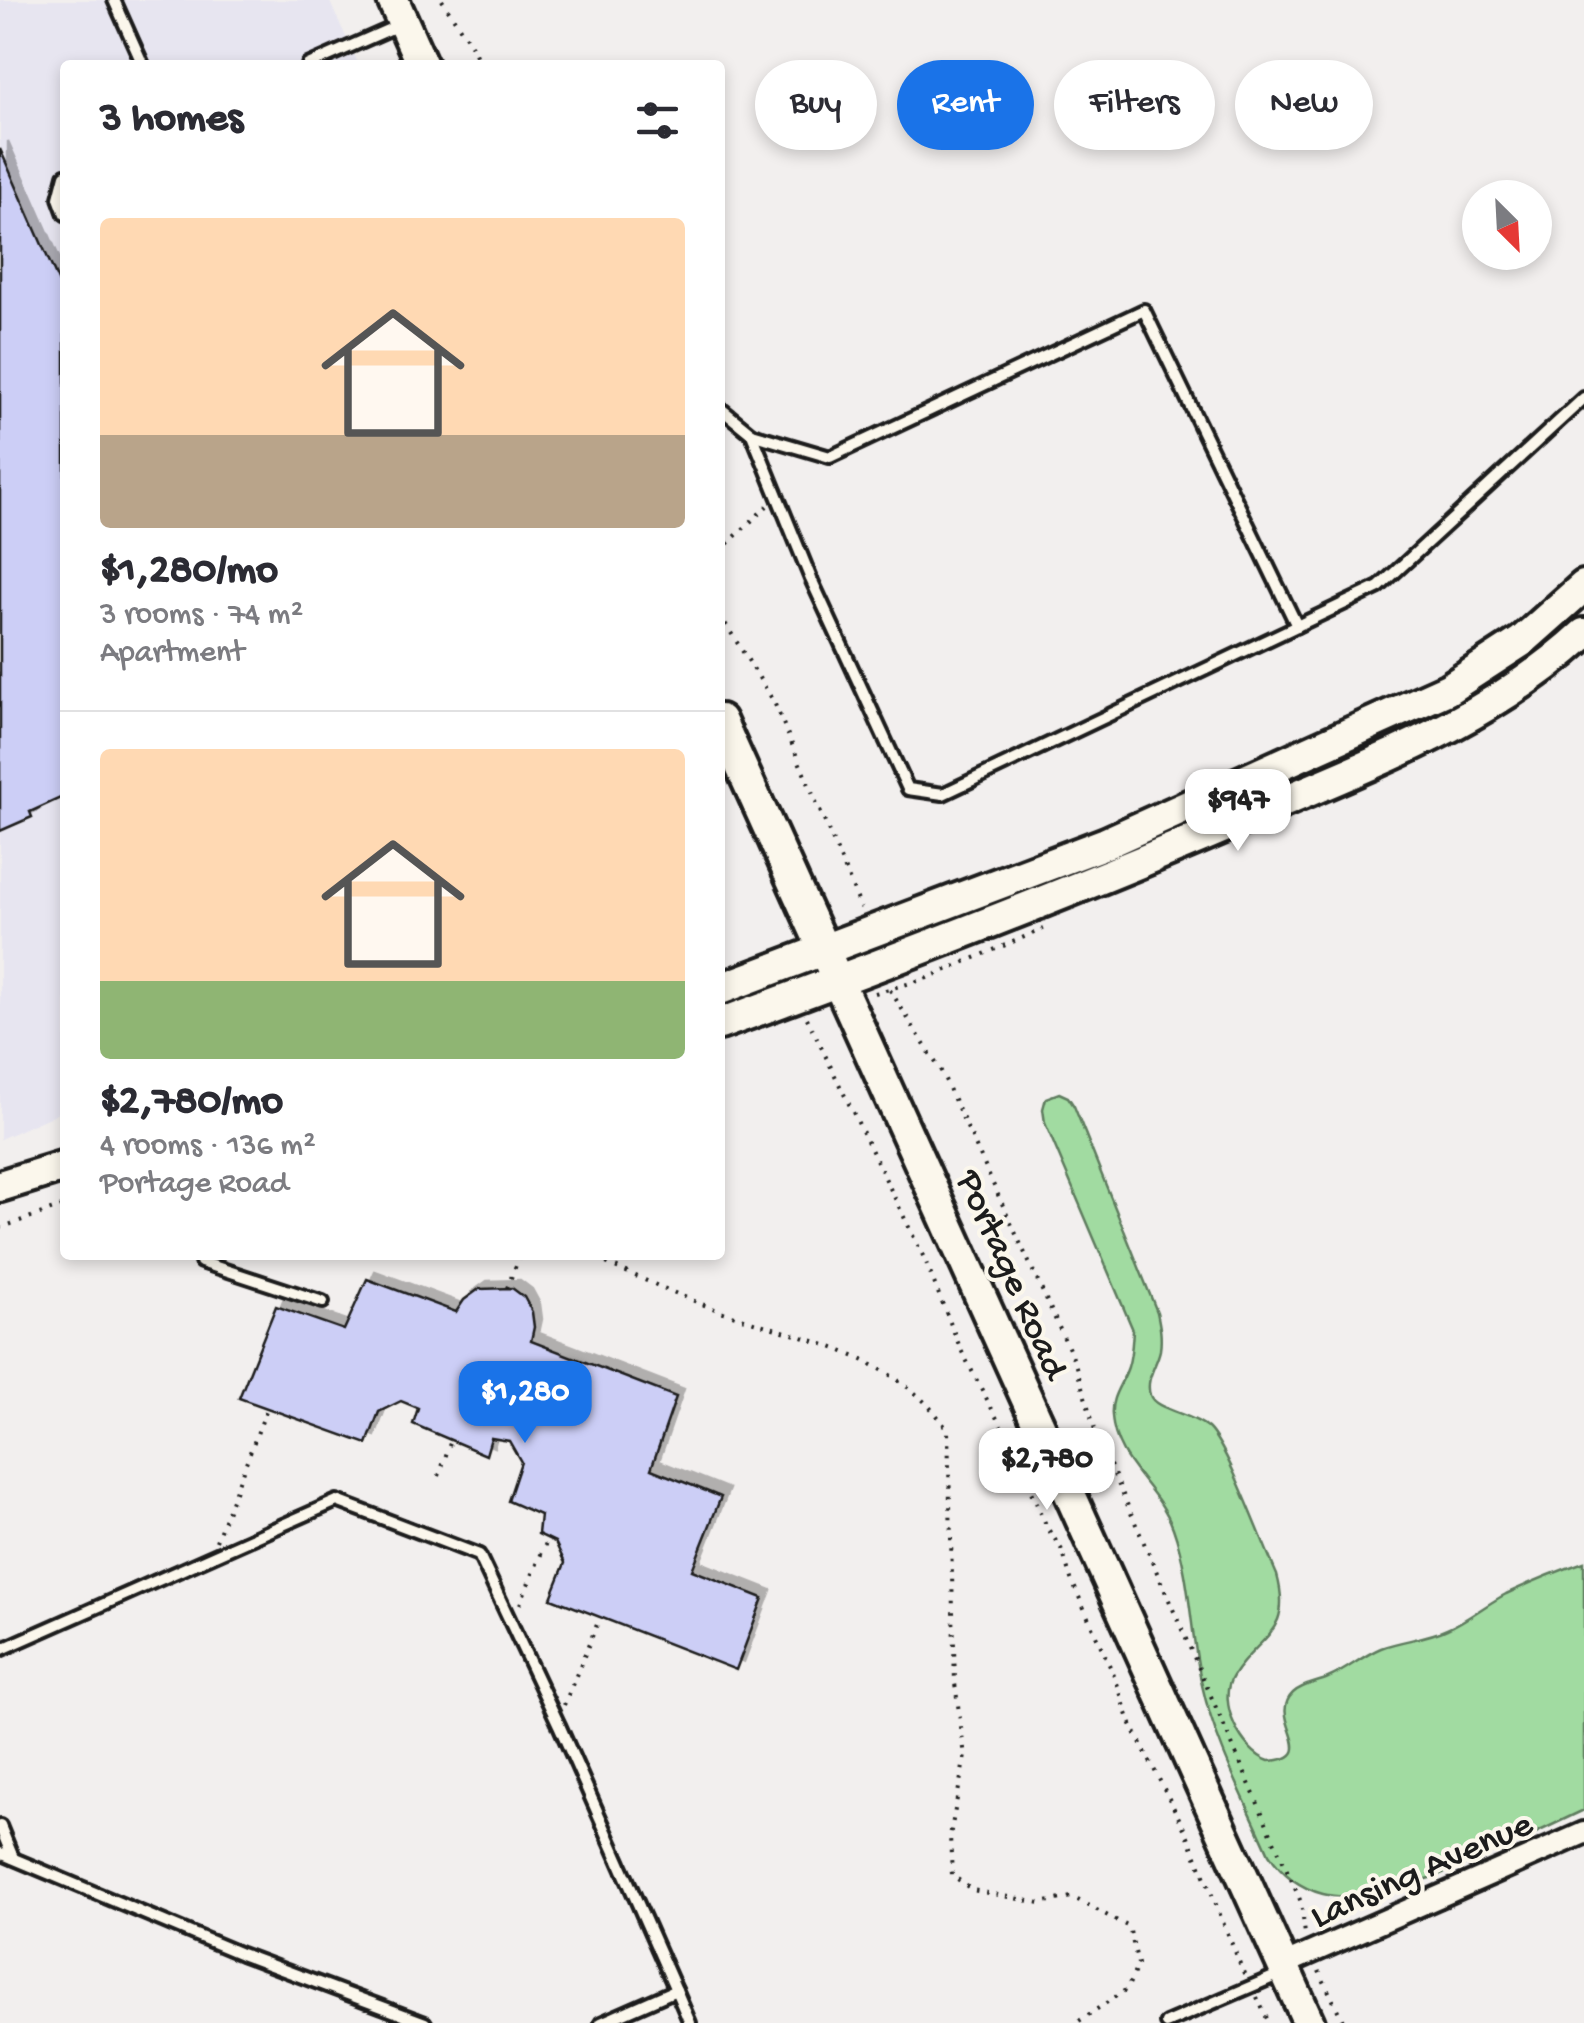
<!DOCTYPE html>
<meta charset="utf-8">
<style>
body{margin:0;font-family:"Gochi Hand",sans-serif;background:#f7f7f7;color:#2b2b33;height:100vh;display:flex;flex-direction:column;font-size:38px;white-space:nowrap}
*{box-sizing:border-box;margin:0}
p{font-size:32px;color:#7c7c81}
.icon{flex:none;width:55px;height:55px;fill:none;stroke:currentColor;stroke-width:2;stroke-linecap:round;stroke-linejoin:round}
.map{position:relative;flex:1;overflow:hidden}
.panel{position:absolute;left:60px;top:60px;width:665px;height:1200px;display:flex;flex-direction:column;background:#fff;border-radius:10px;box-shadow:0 5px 15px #0003}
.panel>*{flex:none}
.hud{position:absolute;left:755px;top:60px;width:678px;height:90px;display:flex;gap:20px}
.needle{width:65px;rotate:156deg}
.buttons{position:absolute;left:1462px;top:180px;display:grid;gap:20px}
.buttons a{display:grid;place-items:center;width:90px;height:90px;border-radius:50%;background:#fff;box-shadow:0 5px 15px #0003;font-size:50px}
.price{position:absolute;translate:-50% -85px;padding:0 22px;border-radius:20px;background:#fff;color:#222;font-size:32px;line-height:65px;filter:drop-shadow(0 2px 5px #0008)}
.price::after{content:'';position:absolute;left:50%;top:60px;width:30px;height:22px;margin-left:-15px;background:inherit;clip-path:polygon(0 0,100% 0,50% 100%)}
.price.on{background:#1a73e8;color:#fff}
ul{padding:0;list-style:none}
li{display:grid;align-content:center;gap:20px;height:530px;padding:0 40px}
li+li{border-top:2px solid #e1e1e2}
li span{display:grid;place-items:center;height:310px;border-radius:10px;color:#555}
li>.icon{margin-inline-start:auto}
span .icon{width:180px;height:180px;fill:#fffc;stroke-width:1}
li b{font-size:42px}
h2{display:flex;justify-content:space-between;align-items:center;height:120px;padding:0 40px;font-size:42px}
.tag{padding:0 35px;border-radius:45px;background:#fff;box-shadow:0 5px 15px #0003;font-size:35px;line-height:90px}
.tag.on{background:#1a73e8;color:#fff}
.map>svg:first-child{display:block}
.built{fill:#e7e5f0}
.green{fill:#a1dba1;stroke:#5e7c5e;stroke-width:2.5}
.building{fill:#cccef6;stroke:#1c1c1c;stroke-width:2.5;filter:url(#shadow)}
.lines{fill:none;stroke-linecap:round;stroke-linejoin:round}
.lane-casing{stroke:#1c1c1c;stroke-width:18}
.street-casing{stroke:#1c1c1c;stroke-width:28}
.secondary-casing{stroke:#1c1c1c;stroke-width:38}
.path{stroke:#1c1c1c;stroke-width:4;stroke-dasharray:2.5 8;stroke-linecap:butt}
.lane{stroke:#fbf7ec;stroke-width:10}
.street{stroke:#fbf7ec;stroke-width:20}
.secondary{stroke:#fbf7ec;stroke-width:30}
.labels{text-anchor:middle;stroke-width:8;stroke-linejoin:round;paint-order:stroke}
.street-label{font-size:38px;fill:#1c1c1c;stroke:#fbf7ec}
</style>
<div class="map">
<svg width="1584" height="2023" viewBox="0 0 1584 2023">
<defs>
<filter id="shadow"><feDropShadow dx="8" dy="-8" stdDeviation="0" flood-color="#0004"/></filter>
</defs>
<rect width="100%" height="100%" fill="#f2efee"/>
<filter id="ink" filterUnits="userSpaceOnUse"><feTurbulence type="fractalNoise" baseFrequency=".01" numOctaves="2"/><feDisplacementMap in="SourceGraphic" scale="20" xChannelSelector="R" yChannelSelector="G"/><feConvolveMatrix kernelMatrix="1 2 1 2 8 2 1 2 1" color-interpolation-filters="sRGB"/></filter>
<g filter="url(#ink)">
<path class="built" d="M 0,0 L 329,0 L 359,65 L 65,65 L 65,1110 L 0,1139 Z"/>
<path class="green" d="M 1059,1093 L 1068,1097 L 1074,1106 L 1157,1312 C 1160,1326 1162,1337 1160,1350 C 1157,1365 1145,1379 1150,1395 C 1154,1410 1192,1413 1208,1428 C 1228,1447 1263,1544 1277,1575 C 1293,1634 1259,1635 1233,1676 C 1216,1702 1242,1752 1269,1761 C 1325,1758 1266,1719 1293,1693 C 1302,1684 1317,1683 1328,1678 C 1347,1670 1362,1656 1381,1648 C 1402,1640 1426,1639 1447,1629 C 1468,1620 1485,1605 1506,1594 C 1531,1582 1558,1571 1584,1562 L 1584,1810 C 1525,1837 1386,1911 1323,1894 C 1300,1888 1282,1874 1269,1854 C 1245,1799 1215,1744 1202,1685 C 1190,1633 1191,1578 1173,1528 C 1158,1486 1115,1463 1112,1416 C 1110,1396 1122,1385 1128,1367 C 1132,1354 1132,1343 1133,1330 L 1045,1123 L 1043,1109 L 1046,1098 Z"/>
<g class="building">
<path d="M 0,149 L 65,297 L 65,796 L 30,812 L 32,817 L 0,831 Z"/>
<path d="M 367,1279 L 456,1312 L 464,1300 L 479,1289 L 512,1288 L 524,1297 L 532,1312 L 534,1327 L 531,1341 L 676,1397 L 651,1469 L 721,1497 L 692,1570 L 763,1598 L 736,1670 L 551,1598 L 565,1563 L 555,1542 L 538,1534 L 540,1515 L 508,1501 L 521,1462 L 509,1441 L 491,1438 L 486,1455 L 413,1424 L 418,1408 L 401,1401 L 379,1412 L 367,1444 L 239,1398 L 276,1306 L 344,1330 Z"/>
</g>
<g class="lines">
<g class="lane-casing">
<g id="lane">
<path d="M 114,0 L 143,65"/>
<path d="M 308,65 L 399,25"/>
<path d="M 65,175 L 59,198 L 65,214"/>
<path d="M 720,408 L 752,434 L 811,579 L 908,789 L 943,794 L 1379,587 L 1584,398"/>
<path d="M 752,434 L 830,457 L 1144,310 L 1297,626"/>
<path d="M 200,1255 L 201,1262 L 323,1302"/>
<path d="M 0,1650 L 337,1501 L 479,1555 L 559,1725 L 676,1990"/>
<path d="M 0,1826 L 13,1858"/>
<path d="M 0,1853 L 241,1954 L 425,2023"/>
<path d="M 601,2023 L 676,1990 L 690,2023"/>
<path d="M 1166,2023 L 1285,1972"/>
</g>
</g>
<g class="street-casing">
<path id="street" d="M 1283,1965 L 1584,1833"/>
</g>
<g class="secondary-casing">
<g id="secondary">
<path d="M 393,0 L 422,65"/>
<path d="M 720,720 L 1309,2023"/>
<path d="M 720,989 L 1106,843 L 1448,689 L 1522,641 L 1584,586"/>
<path d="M 720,1024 C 904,957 1086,887 1266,809 C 1378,761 1493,718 1584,634"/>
<path d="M 0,1186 L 65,1166"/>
</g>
</g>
<g class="path">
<path d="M 442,0 L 472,46 L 480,65"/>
<path d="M 720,551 L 767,506"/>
<path d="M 720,615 L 774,702 L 861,908"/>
<path d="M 890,990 L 941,1071 L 1074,1360 L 1096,1433 L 1301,1902 L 1305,1934"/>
<path d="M 875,993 L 925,979 L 1048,927"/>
<path d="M 807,1018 L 925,1260 L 961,1350 L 1003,1430 L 1048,1529 L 1062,1550 L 1071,1579 L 1116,1680 L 1130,1722 L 1188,1836 L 1245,1976"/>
<path d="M 0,1228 L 65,1205"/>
<path d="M 587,1255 C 630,1273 672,1293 715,1309 C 796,1339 898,1352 948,1431 L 955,1683 L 965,1756 L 950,1836 L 952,1875 L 972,1890 L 1040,1903 L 1072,1897 L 1129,1927 L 1138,1964 L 1127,1989 L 1076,2023"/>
<path d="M 507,1288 L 520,1255"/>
<path d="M 439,1476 L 451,1440"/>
<path d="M 216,1541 L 267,1408"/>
<path d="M 520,1604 L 548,1538"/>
<path d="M 564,1705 L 600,1617"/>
<path d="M 1319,1971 L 1344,2023"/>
<path d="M 1257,1997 L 1269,2023"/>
</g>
<use href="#lane" class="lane"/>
<use href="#street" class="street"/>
<use href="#secondary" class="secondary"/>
</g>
</g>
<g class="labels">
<g class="street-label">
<text transform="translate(1015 1273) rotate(66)" y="13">Portage Road</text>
<text transform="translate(1420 1867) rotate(-24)" y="13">Lansing Avenue</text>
</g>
</g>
</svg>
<div class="buttons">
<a><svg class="needle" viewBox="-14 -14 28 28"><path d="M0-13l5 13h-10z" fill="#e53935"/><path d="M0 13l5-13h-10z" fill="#7c7c81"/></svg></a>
</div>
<b class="price" style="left:1238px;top:854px">$947</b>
<b class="price on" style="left:525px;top:1446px">$1,280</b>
<b class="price" style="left:1047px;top:1513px">$2,780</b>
<div class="hud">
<a class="tag">Buy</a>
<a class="tag on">Rent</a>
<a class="tag">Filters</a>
<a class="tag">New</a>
</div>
<section class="panel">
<h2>3 homes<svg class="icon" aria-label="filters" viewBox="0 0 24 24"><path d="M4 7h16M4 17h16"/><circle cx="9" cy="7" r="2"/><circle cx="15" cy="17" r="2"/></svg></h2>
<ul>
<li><span style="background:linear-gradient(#ffd9b3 70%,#b9a48a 0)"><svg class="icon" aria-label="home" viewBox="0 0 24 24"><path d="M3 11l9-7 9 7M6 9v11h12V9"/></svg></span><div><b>$1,280/mo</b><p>3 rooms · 74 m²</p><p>Apartment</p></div></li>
<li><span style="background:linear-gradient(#ffd9b3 75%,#8fb573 0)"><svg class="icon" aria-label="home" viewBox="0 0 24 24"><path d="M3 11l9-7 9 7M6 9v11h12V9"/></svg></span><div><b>$2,780/mo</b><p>4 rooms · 136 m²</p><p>Portage Road</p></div></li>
</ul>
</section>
</div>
